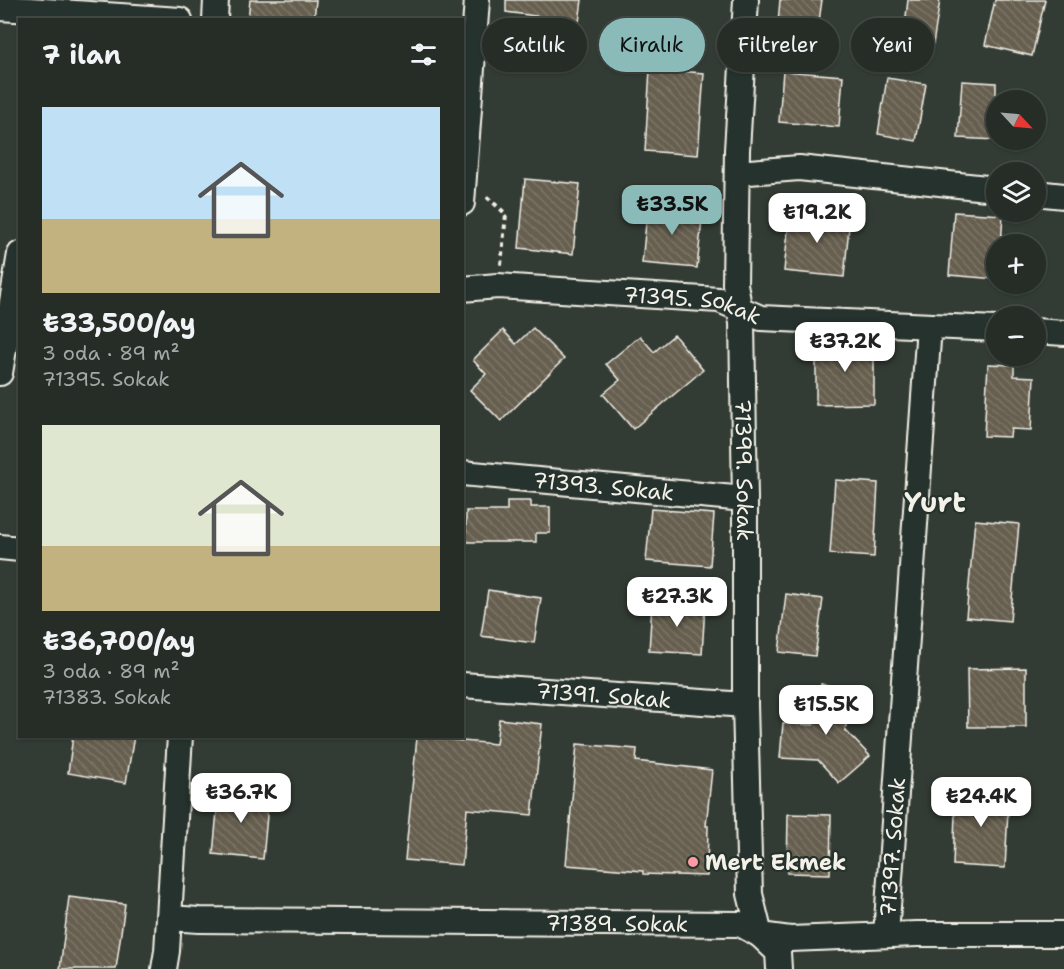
<!DOCTYPE html>
<html lang="tr">
<meta charset="utf-8">
<style>
body{margin:0;font-family:"Shantell Sans",sans-serif;background:#2e352f;color:#f1f3f6;height:100vh;display:flex;flex-direction:column;font-size:22px;white-space:nowrap}
*{box-sizing:border-box;margin:0}
p{font-size:20px;color:#a4a8a7}
.icon{flex:none;width:33px;height:33px;fill:none;stroke:currentColor;stroke-width:2;stroke-linecap:round;stroke-linejoin:round}
.map{position:relative;flex:1;overflow:hidden}
.side{position:absolute;left:18px;top:18px;width:446px;height:720px;display:flex;flex-direction:column;background:#262d27;border-radius:0px;box-shadow:0 2px 4px #0004,0 0 0 2px #424944}
.side>*{flex:none}
.banner{position:absolute;left:482px;top:18px;width:492px;height:54px;display:flex;gap:12px}
.needle{width:39px;rotate:116deg}
.fabs{position:absolute;left:986px;top:90px;display:grid;gap:12px}
.fabs a{display:grid;place-items:center;width:60px;height:60px;border-radius:50%;background:#262d27;box-shadow:0 2px 4px #0004,0 0 0 2px #424944;font-size:30px}
.price{position:absolute;translate:-50% -51px;padding:0 14px;border-radius:12px;background:#fff;color:#222;font-size:20px;line-height:39px;filter:drop-shadow(0 2px 3px #0008)}
.price::after{content:'';position:absolute;left:50%;top:36px;width:18px;height:14px;margin-left:-9px;background:inherit;clip-path:polygon(0 0,100% 0,50% 100%)}
.price.current{background:#8bbbb9;color:#111}
ul{padding:0;list-style:none}
li{display:grid;align-content:center;gap:12px;height:318px;padding:0 24px}
li span{display:grid;place-items:center;height:186px;border-radius:0px;color:#555}
li>.icon{margin-inline-start:auto}
span .icon{width:108px;height:108px;fill:#fffc;stroke-width:1}
li b{font-size:26px}
h2{display:flex;justify-content:space-between;align-items:center;height:72px;padding:0 24px;font-size:26px}
.chip{padding:0 21px;border-radius:27px;background:#262d27;box-shadow:0 2px 4px #0004,0 0 0 2px #424944;font-size:21px;line-height:54px}
.chip.current{background:#8bbbb9;color:#111}
.map>svg:first-child{display:block}
.building{fill:url(#building-back-hatch);stroke:#f4f1e8;stroke-width:1.5}
.lines{fill:none;stroke-linecap:round;stroke-linejoin:round}
.minor-casing{stroke:#f4f1e8;stroke-width:28}
.path{stroke:#f4f1e8;stroke-width:4;stroke-dasharray:4.5 4.5;stroke-linecap:butt}
.minor{stroke:#26332d;stroke-width:24}
.poi-dot{fill:#ff9aa2;stroke:#26332d;stroke-width:2}
.labels{text-anchor:middle;stroke-width:4.5;stroke-linejoin:round;paint-order:stroke}
.street-label{font-size:22px;fill:#f4f1e8;stroke:#26332d}
.poi-label{font-size:22px;font-weight:bold;fill:#f4f1e8;stroke:#26332d;text-anchor:start}
.district-label{font-size:28px;font-weight:bold;fill:#f4f1e8;stroke:#26332d}
</style>
<div class="map">
<svg width="1064" height="969" viewBox="0 0 1064 969">
<defs>
<pattern id="building-back-hatch" width="6" height="6" patternUnits="userSpaceOnUse" patternTransform="scale(1.5)"><rect width="6" height="6" fill="#665f4f"/><path d="M-1 5l2 2M0 0l6 6M5-1l2 2" fill="none" stroke="#7c7668"/></pattern>
</defs>
<rect width="100%" height="100%" fill="#333c34"/>
<filter id="ink" filterUnits="userSpaceOnUse"><feTurbulence type="fractalNoise" baseFrequency=".0167" numOctaves="2"/><feDisplacementMap in="SourceGraphic" scale="12" xChannelSelector="R" yChannelSelector="G"/><feConvolveMatrix kernelMatrix="1 2 1 2 8 2 1 2 1" color-interpolation-filters="sRGB"/></filter>
<g filter="url(#ink)">
<g class="building">
<path d="M 250,0 L 316,0 L 314,20 L 248,20 Z"/>
<path d="M 506,0 L 582,0 L 579,22 L 506,12 Z"/>
<path d="M 780,0 L 822,0 L 818,28 L 778,23 Z"/>
<path d="M 908,0 L 940,0 L 933,44 L 903,41 Z"/>
<path d="M 995,0 L 1045,0 L 1032,56 L 985,45 Z"/>
<path d="M 650,69 L 704,73 L 698,155 L 645,151 Z"/>
<path d="M 783,71 L 843,76 L 839,127 L 779,122 Z"/>
<path d="M 887,78 L 926,84 L 916,141 L 878,134 Z"/>
<path d="M 962,81 L 996,83 L 996,140 L 958,138 Z"/>
<path d="M 525,179 L 580,184 L 573,254 L 519,248 Z"/>
<path d="M 648,203 L 703,209 L 697,268 L 642,263 Z"/>
<path d="M 790,210 L 850,217 L 844,277 L 784,271 Z"/>
<path d="M 954,212 L 1003,215 L 1001,244 L 996,244 L 996,279 L 949,275 Z"/>
<path d="M 533,328 L 564,359 L 501,421 L 470,390 L 486,374 L 473,360 L 503,330 L 516,344 Z"/>
<path d="M 674,335 L 703,370 L 633,429 L 603,394 L 620,380 L 606,364 L 640,336 L 654,352 Z"/>
<path d="M 816,342 L 874,342 L 874,404 L 816,405 Z"/>
<path d="M 988,364 L 1014,365 L 1014,376 L 1034,377 L 1031,430 L 1011,429 L 1010,437 L 984,436 Z"/>
<path d="M 835,480 L 878,483 L 874,557 L 830,554 Z"/>
<path d="M 507,501 L 531,501 L 531,507 L 550,507 L 550,533 L 536,533 L 536,542 L 466,542 L 466,511 L 507,511 Z"/>
<path d="M 651,509 L 714,514 L 710,566 L 646,561 Z"/>
<path d="M 975,520 L 1019,524 L 1010,621 L 966,617 Z"/>
<path d="M 488,590 L 541,598 L 534,643 L 481,636 Z"/>
<path d="M 786,594 L 823,599 L 815,656 L 779,652 Z"/>
<path d="M 652,603 L 705,606 L 702,654 L 649,651 Z"/>
<path d="M 1026,668 L 1026,727 L 968,727 L 967,669 Z"/>
<path d="M 821,684 L 853,690 L 845,730 L 870,756 L 839,783 L 818,760 L 780,758 L 783,723 L 813,725 Z"/>
<path d="M 499,719 L 542,724 L 532,815 L 467,809 L 462,865 L 405,860 L 417,737 L 496,744 Z"/>
<path d="M 73,736 L 134,736 L 126,783 L 68,773 Z"/>
<path d="M 577,744 L 637,749 L 636,761 L 712,770 L 706,826 L 708,826 L 707,876 L 643,874 L 643,871 L 566,865 Z"/>
<path d="M 956,789 L 1009,791 L 1005,868 L 953,865 Z"/>
<path d="M 219,790 L 269,794 L 263,859 L 213,854 Z"/>
<path d="M 788,814 L 831,815 L 830,874 L 787,873 Z"/>
<path d="M 69,897 L 125,904 L 116,969 L 60,969 Z"/>
</g>
<g class="lines">
<g class="minor-casing">
<g id="minor">
<path id="s1" d="M 746,0 L 737,150 L 735,284 L 742,323 L 745,499 L 745,705 L 750,894 L 760,935 L 778,952 L 779,969"/>
<path d="M 0,8 L 180,20"/>
<path d="M 215,20 L 216,0"/>
<path d="M 737,173 L 799,168 L 996,189"/>
<path d="M 1035,193 L 1064,196"/>
<path d="M 462,203 L 477,0"/>
<path id="s2" d="M 462,289 L 498,286 L 719,300 L 761,318 L 996,329"/>
<path d="M 1035,331 L 1064,333"/>
<path d="M 0,373 L 20,254"/>
<path id="s3" d="M 462,473 L 745,499"/>
<path d="M 0,547 L 20,549"/>
<path id="s4" d="M 462,685 L 745,705"/>
<path id="s5" d="M 169,918 L 199,920 L 740,924 L 760,935 L 790,939 L 917,934 L 1064,934"/>
<path id="s6" d="M 886,935 L 929,326"/>
<path d="M 164,969 L 167,951 L 180,736"/>
</g>
</g>
<path class="path" d="M 487,197 L 506,214 L 501,265"/>
<use href="#minor" class="minor"/>
</g>
</g>
<circle class="poi-dot" cx="693" cy="862" r="6"/>
<g class="labels">
<g class="street-label">
<text dy="8" stroke="none"><textPath href="#s2" startOffset="232">71395. Sokak</textPath></text>
<text dy="8" stroke="none"><textPath href="#s1" startOffset="471">71399. Sokak</textPath></text>
<text dy="8" stroke="none"><textPath href="#s3" startOffset="142">71393. Sokak</textPath></text>
<text dy="8" stroke="none"><textPath href="#s4" startOffset="142">71391. Sokak</textPath></text>
<text dy="8" stroke="none"><textPath href="#s6" startOffset="88">71397. Sokak</textPath></text>
<text dy="8" stroke="none"><textPath href="#s5" startOffset="448">71389. Sokak</textPath></text>
</g>
<g class="poi-label">
<text x="705" y="870">Mert Ekmek</text>
</g>
<g class="district-label">
<text x="935" y="512">Yurt</text>
</g>
</g>
</svg>
<div class="fabs">
<a><svg class="needle" viewBox="-14 -14 28 28"><path d="M0-13l5 13h-10z" fill="#e53935"/><path d="M0 13l5-13h-10z" fill="#a4a8a7"/></svg></a>
<a><svg class="icon" aria-label="layers" viewBox="0 0 24 24"><path d="M12 4l9 5-9 5-9-5zM3 14l9 5 9-5"/></svg></a>
<a>+</a>
<a>−</a>
</div>
<b class="price current" style="left:672px;top:236px">₺33.5K</b>
<b class="price" style="left:817px;top:244px">₺19.2K</b>
<b class="price" style="left:845px;top:373px">₺37.2K</b>
<b class="price" style="left:677px;top:628px">₺27.3K</b>
<b class="price" style="left:826px;top:736px">₺15.5K</b>
<b class="price" style="left:241px;top:824px">₺36.7K</b>
<b class="price" style="left:981px;top:828px">₺24.4K</b>
<div class="banner">
<a class="chip">Satılık</a>
<a class="chip current">Kiralık</a>
<a class="chip">Filtreler</a>
<a class="chip">Yeni</a>
</div>
<section class="side">
<h2>7 ilan<svg class="icon" aria-label="filters" viewBox="0 0 24 24"><path d="M4 7h16M4 17h16"/><circle cx="9" cy="7" r="2"/><circle cx="15" cy="17" r="2"/></svg></h2>
<ul>
<li><span style="background:linear-gradient(#bfe0f5 60%,#c2b280 0)"><svg class="icon" aria-label="home" viewBox="0 0 24 24"><path d="M3 11l9-7 9 7M6 9v11h12V9"/></svg></span><div><b>₺33,500/ay</b><p>3 oda · 89 m²</p><p>71395. Sokak</p></div></li>
<li><span style="background:linear-gradient(#dfe7d0 65%,#c2b280 0)"><svg class="icon" aria-label="home" viewBox="0 0 24 24"><path d="M3 11l9-7 9 7M6 9v11h12V9"/></svg></span><div><b>₺36,700/ay</b><p>3 oda · 89 m²</p><p>71383. Sokak</p></div></li>
</ul>
</section>
</div>
